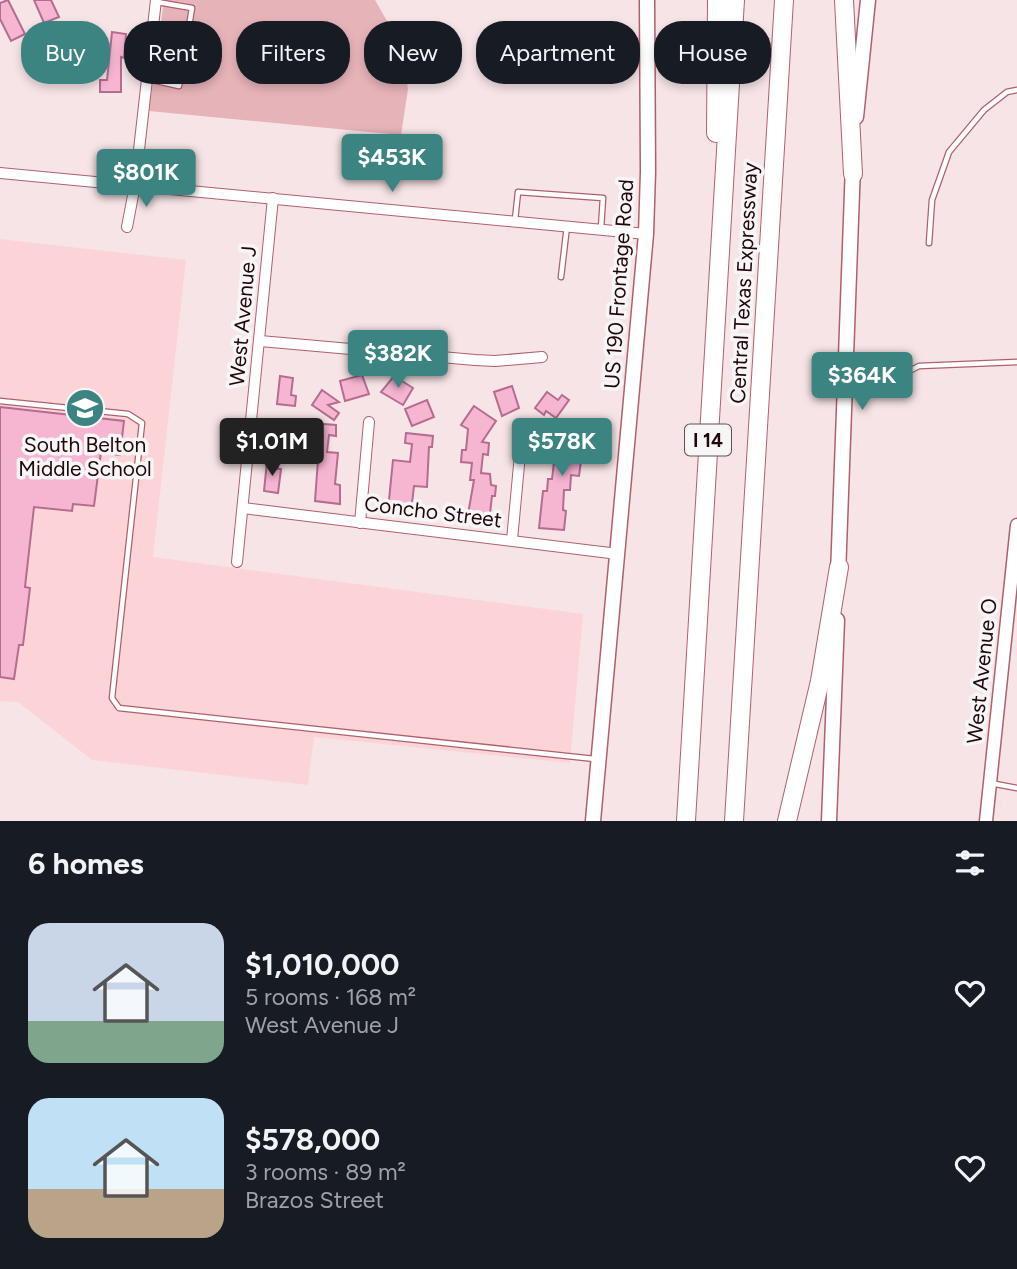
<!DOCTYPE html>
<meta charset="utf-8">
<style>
body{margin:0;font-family:Figtree,sans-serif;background:#20242c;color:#f1f3f6;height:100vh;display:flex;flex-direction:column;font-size:26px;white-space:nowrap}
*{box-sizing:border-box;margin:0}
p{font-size:23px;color:#9ea1a6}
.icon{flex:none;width:38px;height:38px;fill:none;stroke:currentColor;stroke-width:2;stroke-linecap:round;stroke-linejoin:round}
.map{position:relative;height:821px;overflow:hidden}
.panel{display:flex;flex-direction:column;background:#171b24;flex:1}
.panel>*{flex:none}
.guide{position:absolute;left:21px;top:21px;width:976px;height:63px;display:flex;gap:14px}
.price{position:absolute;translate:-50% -60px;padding:0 16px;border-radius:7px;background:#3c8481;color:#fff;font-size:23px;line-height:46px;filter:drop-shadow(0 2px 4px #0008)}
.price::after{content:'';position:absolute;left:50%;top:42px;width:21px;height:16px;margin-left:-10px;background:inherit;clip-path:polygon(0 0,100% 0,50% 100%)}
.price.current{background:#222;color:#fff}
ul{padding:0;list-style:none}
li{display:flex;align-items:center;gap:21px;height:175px;padding:0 28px}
li span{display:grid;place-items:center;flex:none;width:196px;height:140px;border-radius:21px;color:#555}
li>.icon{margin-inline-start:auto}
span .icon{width:84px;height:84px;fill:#fffc;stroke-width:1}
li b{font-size:30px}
h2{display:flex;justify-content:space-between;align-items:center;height:84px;padding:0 28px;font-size:30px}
.chip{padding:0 24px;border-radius:28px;background:#171b24;box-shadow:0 4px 10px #0003;font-size:24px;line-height:63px}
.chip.current{background:#3c8481;color:#fff}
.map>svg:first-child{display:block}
.built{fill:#fcd4d8}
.green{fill:#e6b3b9}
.building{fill:#f6b5d1;stroke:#b56c8e;stroke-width:2}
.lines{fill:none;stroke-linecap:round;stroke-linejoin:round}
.service-casing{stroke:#af606c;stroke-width:7}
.minor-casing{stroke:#af606c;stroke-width:12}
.tertiary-casing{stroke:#af606c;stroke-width:15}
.secondary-casing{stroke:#af606c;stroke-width:17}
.motorway-casing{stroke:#af606c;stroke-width:20}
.service{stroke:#fff;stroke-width:4.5}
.minor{stroke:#fff;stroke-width:10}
.tertiary{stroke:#fff;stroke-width:12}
.secondary{stroke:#fff;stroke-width:14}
.motorway{stroke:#fff;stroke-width:18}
.labels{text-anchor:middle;stroke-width:7;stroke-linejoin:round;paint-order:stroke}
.shield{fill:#f6f6f6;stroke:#624e52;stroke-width:2}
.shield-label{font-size:19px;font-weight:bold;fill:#23060c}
.street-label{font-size:21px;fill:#23060c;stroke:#f6f6f6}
.poi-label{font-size:21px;fill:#23060c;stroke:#f6f6f6}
</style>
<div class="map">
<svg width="1017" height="821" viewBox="0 0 1017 821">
<rect width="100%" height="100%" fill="#f7e4e6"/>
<path class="built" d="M 0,239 L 186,260 L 153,557 L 583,614 L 570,763 L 314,737 L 308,785 L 92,760 L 18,702 L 0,701 Z"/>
<path class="green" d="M 164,0 L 375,0 L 402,47 L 408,89 L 401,135 L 149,111 Z"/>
<g class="building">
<path d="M 8,0 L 25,34 L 11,41 L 0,19 L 0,3 Z"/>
<path d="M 34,0 L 51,0 L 59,17 L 44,23 Z"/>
<path d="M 112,32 L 126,34 L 124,58 L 121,57 L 121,92 L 100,92 L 100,80 L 107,80 Z"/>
<path d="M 362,375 L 369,394 L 345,401 L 340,381 Z"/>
<path d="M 280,376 L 293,378 L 291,395 L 296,396 L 295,406 L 277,404 Z"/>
<path d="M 394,376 L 413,388 L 403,405 L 381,392 Z"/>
<path d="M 512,386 L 519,408 L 502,416 L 494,392 Z"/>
<path d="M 322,390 L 339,402 L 328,405 L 339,413 L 334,420 L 312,405 Z"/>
<path d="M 547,392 L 558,400 L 562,395 L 569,400 L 556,418 L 546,411 L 544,415 L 535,408 Z"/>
<path d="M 427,400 L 434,417 L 412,426 L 405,409 Z"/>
<path d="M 474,406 L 496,421 L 482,442 L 489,443 L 488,455 L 483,454 L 481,473 L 490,474 L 491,485 L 496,486 L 495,496 L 492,496 L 489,522 L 467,520 L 474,480 L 470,480 L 472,463 L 461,462 L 462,450 L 466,450 L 468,429 L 461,425 Z"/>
<path d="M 0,407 L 124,421 L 120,455 L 101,452 L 94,506 L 73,504 L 72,511 L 34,507 L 25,587 L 30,588 L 23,645 L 19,645 L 14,679 L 0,677 Z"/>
<path d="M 582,420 L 587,437 L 576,440 L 582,454 L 579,476 L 571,475 L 570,490 L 564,490 L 563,510 L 566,511 L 564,530 L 539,528 L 543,491 L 547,491 L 548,479 L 552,479 L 554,462 L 563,464 L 565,445 L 558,427 Z"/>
<path d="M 310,423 L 336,425 L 336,436 L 329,435 L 327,452 L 338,453 L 335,484 L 340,485 L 340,504 L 315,501 L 319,446 L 310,445 L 310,440 L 307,440 Z"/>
<path d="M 406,433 L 433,436 L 432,447 L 429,447 L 427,487 L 414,486 L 411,512 L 388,510 L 393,460 L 410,462 L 412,444 L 405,443 Z"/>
<path d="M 267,462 L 278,464 L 278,469 L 281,469 L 278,493 L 264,491 Z"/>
</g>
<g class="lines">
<g class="service-casing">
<g id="service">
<path d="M 148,79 L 179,86 L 192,8 L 157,2"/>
<path d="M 515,220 L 518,192 L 603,198 L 601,228"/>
<path d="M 929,243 L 932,200 L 949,152 L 984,110 L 1007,92 L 1017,90"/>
<path d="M 561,277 L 567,226"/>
<path d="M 846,389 L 874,389 L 919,366 L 1017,362"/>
<path d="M 0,401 L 128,414 L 142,423 L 112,698 L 119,708 L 595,759"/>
<path d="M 990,783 L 1017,788"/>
</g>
</g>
<g class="minor-casing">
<g id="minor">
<path d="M 0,173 L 646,234"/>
<path d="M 127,227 L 135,185 L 156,0"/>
<path d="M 260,341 L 475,360 L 495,361 L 542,357"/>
<path d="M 243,508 L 618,554"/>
<path d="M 360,523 L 369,422"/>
<path d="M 512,540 L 522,433"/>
<path d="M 237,562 L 273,198"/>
</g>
</g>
<g class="tertiary-casing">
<path id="tertiary" d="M 986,821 L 1017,525"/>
</g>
<g class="secondary-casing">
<g id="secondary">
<path d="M 856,117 L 868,0"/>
<path d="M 838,575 L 853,165"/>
<path d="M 593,821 L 646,234 L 648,172 L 647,0"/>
<path d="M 829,821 L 837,620"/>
</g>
</g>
<g class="motorway-casing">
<g id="motorway">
<path d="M 844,0 L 853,174"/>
<path d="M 716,133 L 717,0"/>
<path d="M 686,821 L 735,0"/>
<path d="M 734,821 L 784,0"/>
<path d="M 787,821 L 820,681 L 839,567"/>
</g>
</g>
<use href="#service" class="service"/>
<use href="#minor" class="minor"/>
<use href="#tertiary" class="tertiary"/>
<use href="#secondary" class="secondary"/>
<use href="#motorway" class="motorway"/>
</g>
<defs>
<g id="school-disc" transform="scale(2.0125)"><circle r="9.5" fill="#3c8481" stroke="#f6f6f6"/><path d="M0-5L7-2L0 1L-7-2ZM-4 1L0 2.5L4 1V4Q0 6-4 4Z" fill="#fff"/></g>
</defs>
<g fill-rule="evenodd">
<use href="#school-disc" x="85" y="408"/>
</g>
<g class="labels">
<rect class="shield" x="685" y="424.5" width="46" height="31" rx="5"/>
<g class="shield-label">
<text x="708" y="447">I 14</text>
</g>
<g class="street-label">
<text transform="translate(744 283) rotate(-87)" y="7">Central Texas Expressway</text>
<text transform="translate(619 284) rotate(-86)" y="7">US 190 Frontage Road</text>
<text transform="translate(243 316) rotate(-85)" y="7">West Avenue J</text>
<text transform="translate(433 512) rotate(7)" y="7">Concho Street</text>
<text transform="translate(982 671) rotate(-84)" y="7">West Avenue O</text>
</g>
<g class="poi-label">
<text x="85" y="452">South Belton<tspan x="85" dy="24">Middle School</tspan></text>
</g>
</g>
</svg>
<b class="price" style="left:392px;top:194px">$453K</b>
<b class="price" style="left:146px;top:209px">$801K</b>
<b class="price" style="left:398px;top:390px">$382K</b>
<b class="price" style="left:862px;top:412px">$364K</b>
<b class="price current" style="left:272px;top:478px">$1.01M</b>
<b class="price" style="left:562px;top:478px">$578K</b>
<div class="guide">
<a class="chip current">Buy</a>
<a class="chip">Rent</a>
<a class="chip">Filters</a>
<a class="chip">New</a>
<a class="chip">Apartment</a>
<a class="chip">House</a>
</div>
</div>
<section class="panel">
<h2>6 homes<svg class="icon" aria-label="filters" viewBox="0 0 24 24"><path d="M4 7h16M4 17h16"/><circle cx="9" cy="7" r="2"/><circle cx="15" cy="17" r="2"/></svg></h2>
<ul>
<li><span style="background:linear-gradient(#c9d6e8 70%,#7fa58c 0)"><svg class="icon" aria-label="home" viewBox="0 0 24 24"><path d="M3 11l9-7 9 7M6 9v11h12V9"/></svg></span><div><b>$1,010,000</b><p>5 rooms · 168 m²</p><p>West Avenue J</p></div><svg class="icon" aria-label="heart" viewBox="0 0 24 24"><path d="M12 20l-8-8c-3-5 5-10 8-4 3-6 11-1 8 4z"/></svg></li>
<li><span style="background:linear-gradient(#bfe0f5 65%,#b9a48a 0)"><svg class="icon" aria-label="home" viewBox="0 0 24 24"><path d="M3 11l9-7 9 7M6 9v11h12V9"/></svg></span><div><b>$578,000</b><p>3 rooms · 89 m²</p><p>Brazos Street</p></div><svg class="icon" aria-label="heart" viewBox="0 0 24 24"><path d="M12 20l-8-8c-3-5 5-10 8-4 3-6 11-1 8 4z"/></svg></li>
</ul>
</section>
